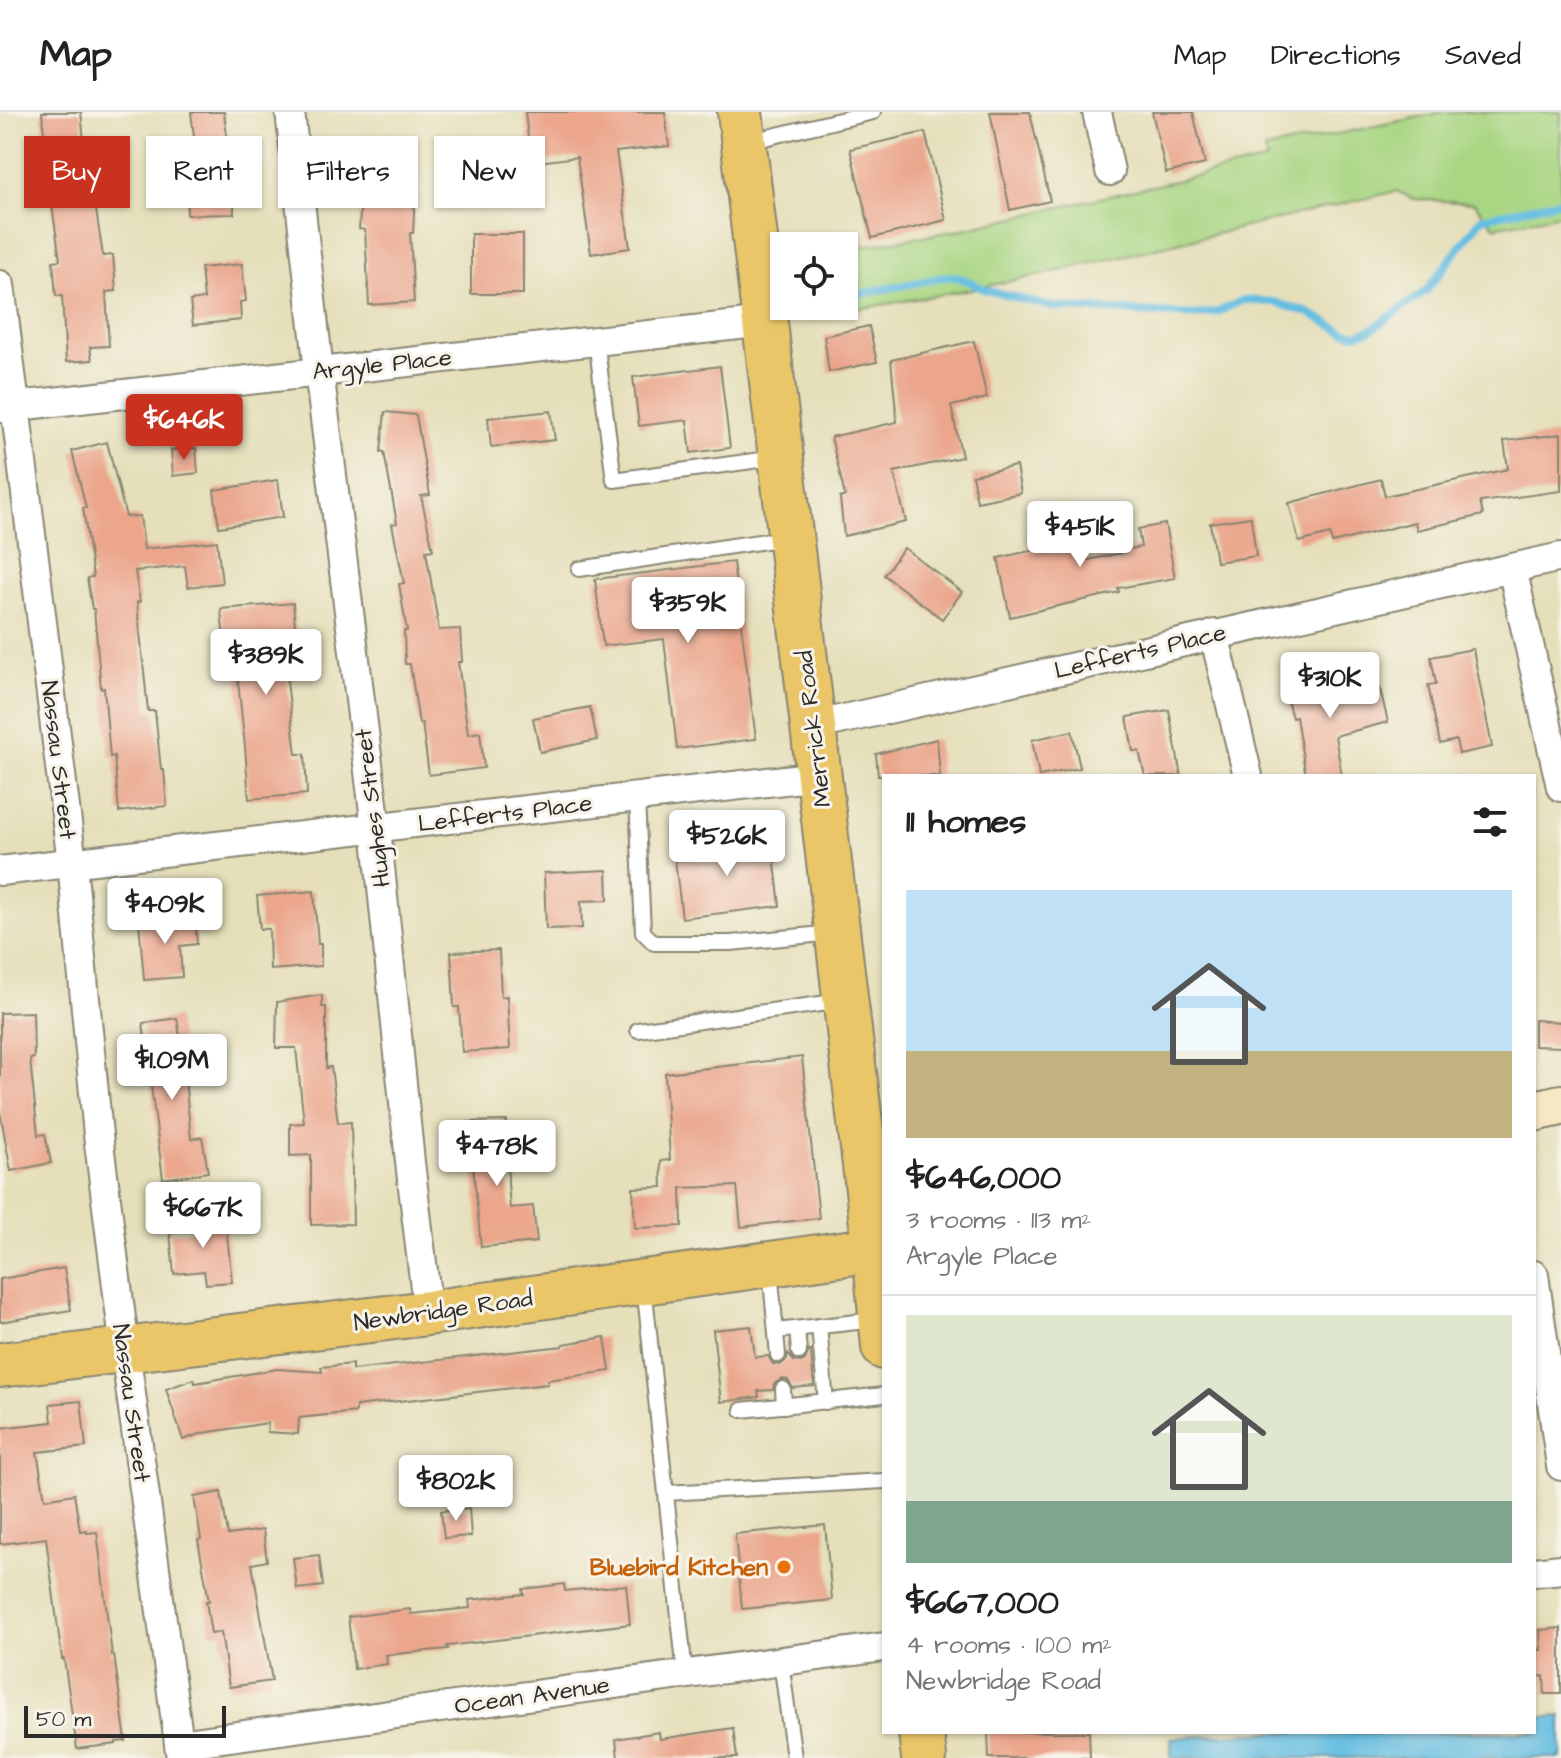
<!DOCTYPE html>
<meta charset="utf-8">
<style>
body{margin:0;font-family:"Architects Daughter",sans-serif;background:#f2f2f2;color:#222;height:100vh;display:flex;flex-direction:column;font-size:30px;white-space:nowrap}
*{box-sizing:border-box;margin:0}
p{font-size:26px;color:#767676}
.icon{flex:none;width:44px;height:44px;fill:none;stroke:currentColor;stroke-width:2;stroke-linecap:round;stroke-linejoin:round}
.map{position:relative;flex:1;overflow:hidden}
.side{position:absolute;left:882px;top:662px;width:654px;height:960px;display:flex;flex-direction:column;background:#fff;border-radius:0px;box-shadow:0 2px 6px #0004}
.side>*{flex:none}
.top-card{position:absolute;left:24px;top:24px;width:738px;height:72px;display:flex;gap:16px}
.tools{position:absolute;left:770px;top:120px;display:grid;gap:16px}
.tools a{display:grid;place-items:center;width:88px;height:88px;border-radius:0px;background:#fff;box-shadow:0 2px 6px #0004;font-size:40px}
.scale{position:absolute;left:24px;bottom:20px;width:202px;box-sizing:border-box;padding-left:8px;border:4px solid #2b2b2b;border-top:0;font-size:22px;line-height:28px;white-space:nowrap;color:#2b2b2b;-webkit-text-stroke:6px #f7f3e8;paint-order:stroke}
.price{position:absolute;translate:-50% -68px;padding:0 18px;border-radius:8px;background:#fff;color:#222;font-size:26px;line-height:52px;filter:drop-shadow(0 2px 4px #0008)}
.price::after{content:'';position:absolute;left:50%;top:48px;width:24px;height:18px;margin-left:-12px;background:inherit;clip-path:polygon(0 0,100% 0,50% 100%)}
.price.current{background:#c8321e;color:#fff}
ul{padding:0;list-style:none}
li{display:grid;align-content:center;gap:16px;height:424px;padding:0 24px}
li+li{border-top:2px solid #e0e0e0}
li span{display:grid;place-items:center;height:248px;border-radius:0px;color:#555}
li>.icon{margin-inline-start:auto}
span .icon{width:144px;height:144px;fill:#fffc;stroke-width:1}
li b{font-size:34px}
h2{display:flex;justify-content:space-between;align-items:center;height:96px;padding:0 24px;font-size:34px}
.tag{padding:0 28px;border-radius:0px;background:#fff;box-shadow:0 2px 6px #0004;font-size:28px;line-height:72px}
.tag.current{background:#c8321e;color:#fff}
header{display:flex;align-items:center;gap:48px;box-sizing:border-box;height:112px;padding:0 40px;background:#fff;border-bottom:2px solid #e0e0e0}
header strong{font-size:38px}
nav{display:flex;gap:44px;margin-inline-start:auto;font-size:28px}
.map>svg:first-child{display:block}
.green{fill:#a9d683;stroke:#6a8057;stroke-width:2}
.water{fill:#65bee2;stroke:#487486;stroke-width:2}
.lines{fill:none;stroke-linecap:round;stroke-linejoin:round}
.stream{stroke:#65bee2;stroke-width:8}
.building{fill:#eba68c}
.lane-casing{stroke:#888572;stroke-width:18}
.street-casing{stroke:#888572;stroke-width:32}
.secondary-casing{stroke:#888572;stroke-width:44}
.primary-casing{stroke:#888572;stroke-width:48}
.lane{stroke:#fff;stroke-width:14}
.street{stroke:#fff;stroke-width:28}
.secondary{stroke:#f7e8c3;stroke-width:40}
.primary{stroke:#eac669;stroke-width:44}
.food-dot{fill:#e8710a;stroke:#f7f3e8;stroke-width:3}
.labels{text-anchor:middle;stroke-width:6;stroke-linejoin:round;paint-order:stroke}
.street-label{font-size:24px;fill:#2b2b2b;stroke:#f7f3e8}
.food-label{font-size:24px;font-weight:bold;fill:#c56008;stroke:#f7f3e8;text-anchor:end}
</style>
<header>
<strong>Map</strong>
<nav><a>Map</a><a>Directions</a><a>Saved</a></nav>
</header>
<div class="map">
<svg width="1561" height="1646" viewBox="0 0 1561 1646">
<rect width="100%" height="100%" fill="#f7f3e8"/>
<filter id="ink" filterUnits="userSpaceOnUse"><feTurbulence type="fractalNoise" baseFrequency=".0125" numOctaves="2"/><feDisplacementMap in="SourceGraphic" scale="16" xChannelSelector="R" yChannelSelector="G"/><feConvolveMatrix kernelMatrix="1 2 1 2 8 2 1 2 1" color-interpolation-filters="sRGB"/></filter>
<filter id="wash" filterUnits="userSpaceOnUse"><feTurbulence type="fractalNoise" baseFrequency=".006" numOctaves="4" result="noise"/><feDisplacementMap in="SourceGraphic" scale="32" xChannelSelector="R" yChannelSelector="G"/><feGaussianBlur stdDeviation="1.8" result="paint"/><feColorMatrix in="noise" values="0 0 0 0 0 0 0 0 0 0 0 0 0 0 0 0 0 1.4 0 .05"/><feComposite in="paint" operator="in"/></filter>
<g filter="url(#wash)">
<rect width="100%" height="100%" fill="#e5dfba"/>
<path class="green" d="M 1443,0 L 1561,0 L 1561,102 L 1495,115 L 1474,91 L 1413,87 L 1397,79 L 1059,159 L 972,177 L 817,204 L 815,194 L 844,194 L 844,137 L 954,119 L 1267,48 L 1265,37 Z"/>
<path class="water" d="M 1561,1604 L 1561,1646 L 1171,1646 L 1171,1626 L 1274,1620 L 1534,1620 L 1534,1606 Z"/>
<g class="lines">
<path class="stream" d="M 844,185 L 950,164 L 964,167 L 986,178 L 1052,195 L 1195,203 L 1218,200 L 1243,188 L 1274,190 L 1309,201 L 1344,220 L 1357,222 L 1371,218 L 1426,179 L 1482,106 L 1561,89"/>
</g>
<g id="blocks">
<g class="building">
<path d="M 42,0 L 81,0 L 89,78 L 93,78 L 103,144 L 113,143 L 116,179 L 106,180 L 109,234 L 90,235 L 92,248 L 66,250 L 62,184 L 56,184 L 53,149 L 60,148 L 48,66 Z"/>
<path d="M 191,0 L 224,0 L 232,65 L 234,65 L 234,102 L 187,103 L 186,66 L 199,65 Z"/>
<path d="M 525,0 L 665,0 L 669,34 L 616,40 L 630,136 L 591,142 L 577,45 L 531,51 Z"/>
<path d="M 990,0 L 1030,0 L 1050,89 L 1010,98 Z"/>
<path d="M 1152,0 L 1193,0 L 1205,52 L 1166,61 Z"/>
<path d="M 925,20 L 946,108 L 872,126 L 850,37 Z"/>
<path d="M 392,22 L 397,82 L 415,83 L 413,121 L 410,121 L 414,190 L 369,193 L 365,118 L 359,117 L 363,58 L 357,58 L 355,25 Z"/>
<rect x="471" y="122" width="52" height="60"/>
<path d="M 242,152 L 246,189 L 240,190 L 241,208 L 193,213 L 190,189 L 204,187 L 201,156 Z"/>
<path d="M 869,214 L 877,250 L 829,260 L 824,224 Z"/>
<path d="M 974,229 L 987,286 L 951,294 L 962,345 L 894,360 L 906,410 L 844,424 L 840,386 L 845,384 L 831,325 L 897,310 L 891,248 Z"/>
<path d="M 720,254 L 730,336 L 691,341 L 687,308 L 639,314 L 633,265 Z"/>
<path d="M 551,299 L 555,328 L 491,335 L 488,306 Z"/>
<path d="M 385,300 L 416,303 L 430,383 L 421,384 L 433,438 L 426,439 L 439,518 L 460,517 L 462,550 L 458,550 L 468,622 L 480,620 L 484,656 L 429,663 L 422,611 L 419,612 L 410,552 L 405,552 L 404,519 L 407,519 L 399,472 L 404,471 L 392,412 L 397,411 L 384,340 L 381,340 Z"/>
<path d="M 1561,322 L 1561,379 L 1480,390 L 1483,403 L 1417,418 L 1415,410 L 1332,431 L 1330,422 L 1299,430 L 1289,391 L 1381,367 L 1385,384 L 1508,357 L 1504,329 Z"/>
<path d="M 107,330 L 126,405 L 140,404 L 144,437 L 217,429 L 222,471 L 188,475 L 185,454 L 135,459 L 140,490 L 137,490 L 148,599 L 155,599 L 161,658 L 164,658 L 167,694 L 119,700 L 114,644 L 110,645 L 104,576 L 101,577 L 94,497 L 92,497 L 87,466 L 93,465 L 83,396 L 86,396 L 72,339 Z"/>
<path d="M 196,336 L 198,361 L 173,364 L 171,338 Z"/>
<path d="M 1016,354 L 1021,381 L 977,390 L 972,363 Z"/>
<path d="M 278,368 L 283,405 L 219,415 L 214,378 Z"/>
<path d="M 1069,401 L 1079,450 L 1126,440 L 1126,438 L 1141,435 L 1138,417 L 1165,412 L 1175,466 L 1118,476 L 1119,480 L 1010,505 L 998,446 L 1048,435 L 1042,407 Z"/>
<path d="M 1251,405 L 1256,444 L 1216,450 L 1210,411 Z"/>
<path d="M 904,436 L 962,480 L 942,507 L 884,463 Z"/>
<path d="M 733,450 L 756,627 L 677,637 L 664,527 L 603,534 L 595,467 Z"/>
<path d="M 293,491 L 297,536 L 283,537 L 296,642 L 305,642 L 307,682 L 249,687 L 245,635 L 235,541 L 225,542 L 221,497 Z"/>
<path d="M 1473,537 L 1492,635 L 1459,642 L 1456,628 L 1440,632 L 1428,573 L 1436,572 L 1431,545 Z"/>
<path d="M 1323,562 L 1330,586 L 1379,573 L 1388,610 L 1335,624 L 1342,664 L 1306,664 L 1296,605 L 1292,606 L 1283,573 Z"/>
<path d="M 590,595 L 597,628 L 540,640 L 533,606 Z"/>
<path d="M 1169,598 L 1181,664 L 1145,664 L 1139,639 L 1133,639 L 1127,605 Z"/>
<path d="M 1072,619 L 1080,656 L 1039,664 L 1032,628 Z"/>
<path d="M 937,627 L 940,664 L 878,664 L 876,642 Z"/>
<path d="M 772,726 L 780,794 L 682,806 L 674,739 Z"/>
<path d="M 607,758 L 608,788 L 581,789 L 582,816 L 546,817 L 544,761 Z"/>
<path d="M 314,779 L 318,832 L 321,832 L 321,854 L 270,858 L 269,817 L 260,817 L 257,784 Z"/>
<path d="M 195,805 L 197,832 L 180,834 L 182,865 L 144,868 L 139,809 Z"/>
<path d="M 499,838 L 501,885 L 507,884 L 510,937 L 462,940 L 459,895 L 454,895 L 451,840 Z"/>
<path d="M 322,883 L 322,895 L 326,895 L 326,956 L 331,955 L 338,1011 L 351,1010 L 353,1112 L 311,1113 L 311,1043 L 290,1044 L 290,1012 L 304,1011 L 296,936 L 276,936 L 277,890 Z"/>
<path d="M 33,900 L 34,946 L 30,947 L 38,1023 L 45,1022 L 51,1051 L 11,1059 L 0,1000 L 0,901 Z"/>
<path d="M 177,906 L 182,937 L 191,1027 L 202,1025 L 208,1060 L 163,1067 L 143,911 Z"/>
<path d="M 1534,908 L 1561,910 L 1561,935 L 1534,934 Z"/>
<path d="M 802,945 L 819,1106 L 741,1115 L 737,1074 L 681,1076 L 682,1114 L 635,1116 L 633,1076 L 662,1075 L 661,1049 L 670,1048 L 665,961 Z"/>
<path d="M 507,1009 L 508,1071 L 510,1096 L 533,1094 L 537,1130 L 481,1135 L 473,1053 L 470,1053 L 468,1010 Z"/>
<path d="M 225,1104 L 232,1170 L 206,1172 L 204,1159 L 174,1162 L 170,1121 L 193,1119 L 192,1107 Z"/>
<path d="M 64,1156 L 71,1198 L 0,1210 L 0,1167 Z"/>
<path d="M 751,1214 L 755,1245 L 768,1244 L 773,1252 L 780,1253 L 787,1248 L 788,1242 L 794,1249 L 801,1250 L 805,1248 L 809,1239 L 811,1239 L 814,1274 L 793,1276 L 788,1268 L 782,1267 L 774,1272 L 773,1278 L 758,1279 L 759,1285 L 721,1290 L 713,1218 Z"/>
<path d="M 605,1225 L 610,1259 L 548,1268 L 548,1272 L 356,1294 L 356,1300 L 299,1306 L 298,1322 L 267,1320 L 268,1311 L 203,1321 L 183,1328 L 166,1277 L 194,1267 L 195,1271 L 277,1257 L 322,1260 L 321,1255 L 352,1252 L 352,1258 L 563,1234 L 563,1232 Z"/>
<path d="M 81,1289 L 86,1335 L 37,1340 L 45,1387 L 74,1382 L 80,1419 L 87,1418 L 87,1421 L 97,1420 L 112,1543 L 114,1543 L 126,1629 L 116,1630 L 116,1632 L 77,1637 L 64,1547 L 62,1547 L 46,1426 L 0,1432 L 0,1316 L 52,1310 L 50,1292 Z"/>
<path d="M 221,1380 L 228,1423 L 263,1418 L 267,1449 L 252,1452 L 272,1569 L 229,1575 L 221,1520 L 211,1522 L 206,1489 L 209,1489 L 198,1428 L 201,1427 L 194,1385 Z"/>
<path d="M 469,1396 L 471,1424 L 444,1426 L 441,1399 Z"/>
<path d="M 825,1413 L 832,1488 L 742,1497 L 735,1422 Z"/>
<path d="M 319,1443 L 323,1474 L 297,1477 L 293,1446 Z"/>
<path d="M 564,1472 L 565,1479 L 626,1473 L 630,1512 L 447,1534 L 448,1537 L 386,1543 L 387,1552 L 354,1557 L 348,1505 L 410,1497 L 411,1502 L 470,1496 L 469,1488 L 524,1482 L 523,1477 Z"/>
<path d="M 1561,1516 L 1561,1582 L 1545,1582 L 1544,1564 L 1534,1565 L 1534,1539 L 1541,1538 L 1540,1518 Z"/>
<path d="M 733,1616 L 737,1646 L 618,1646 L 616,1627 L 659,1620 L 660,1627 Z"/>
<path d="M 988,1620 L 1089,1620 L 1090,1646 L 989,1646 Z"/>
</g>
</g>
</g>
<g filter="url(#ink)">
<use href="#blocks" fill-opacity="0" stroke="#888572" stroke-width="2"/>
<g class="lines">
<g class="lane-casing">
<g id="lane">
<path d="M 748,30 L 873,0"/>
<path d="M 596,228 L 614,368 L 775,346"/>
<path d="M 579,457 L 786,426"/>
<path d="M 637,685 L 643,820 L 654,831 L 731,831 L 833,821"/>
<path d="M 638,918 L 841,889"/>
<path d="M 770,1157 L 778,1243"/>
<path d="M 644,1173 L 685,1562"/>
<path d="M 819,1214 L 826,1290"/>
<path d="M 797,1217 L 799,1240"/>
<path d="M 776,1219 L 875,1208"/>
<path d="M 783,1277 L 784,1294"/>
<path d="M 742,1298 L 884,1283"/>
<path d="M 666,1381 L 884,1369"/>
<path d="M 781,1549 L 794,1646"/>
</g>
</g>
<g class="street-casing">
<g id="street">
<path d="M 290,0 L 319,259 L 376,716 L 410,1050 L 428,1201"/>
<path d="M 1097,0 L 1110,59"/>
<path d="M 0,173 L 72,751 L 98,1023 L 125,1238 L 181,1646"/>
<path d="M 0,296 L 765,210"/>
<path d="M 1512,456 L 1561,675"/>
<path d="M 1214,522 L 1248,664"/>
<path d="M 813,614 L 1561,445"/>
<path d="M 0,759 L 819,664"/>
<path d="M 1534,1163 L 1561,1354"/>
<path d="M 1534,1460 L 1561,1457"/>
<path d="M 179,1632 L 884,1535"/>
</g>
</g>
<g class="secondary-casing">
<path id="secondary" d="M 1534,999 L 1561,993"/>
</g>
<g class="primary-casing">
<g id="primary">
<path d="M 740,0 L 875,1137 L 884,1235"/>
<path d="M 0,1253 L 428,1201 L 875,1137"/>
<path d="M 921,1620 L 924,1646"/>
</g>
</g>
<use href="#lane" class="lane"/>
<use href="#street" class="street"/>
<use href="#secondary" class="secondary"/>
<use href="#primary" class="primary"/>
</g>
</g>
<circle class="food-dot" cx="784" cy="1455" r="8"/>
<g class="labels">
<g class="street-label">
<text transform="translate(382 252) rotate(-6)" y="8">Argyle Place</text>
<text transform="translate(1140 539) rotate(-13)" y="8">Lefferts Place</text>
<text transform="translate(813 617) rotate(-97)" y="8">Merrick Road</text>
<text transform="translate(59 648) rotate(83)" y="8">Nassau Street</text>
<text transform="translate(372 696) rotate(-97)" y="8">Hughes Street</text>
<text transform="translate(505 701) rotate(-7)" y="8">Lefferts Place</text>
<text transform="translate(443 1198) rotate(-8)" y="8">Newbridge Road</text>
<text transform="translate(132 1291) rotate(82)" y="8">Nassau Street</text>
<text transform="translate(532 1583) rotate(-8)" y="8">Ocean Avenue</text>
</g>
<g class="food-label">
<text x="768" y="1463">Bluebird Kitchen</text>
</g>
</g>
</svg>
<div class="tools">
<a><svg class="icon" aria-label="locate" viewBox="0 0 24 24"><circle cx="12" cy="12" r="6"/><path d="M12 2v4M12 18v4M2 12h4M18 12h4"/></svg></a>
</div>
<div class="scale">50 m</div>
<b class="price current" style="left:184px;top:350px">$646K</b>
<b class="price" style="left:1080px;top:457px">$451K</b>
<b class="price" style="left:688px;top:533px">$359K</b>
<b class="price" style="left:266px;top:585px">$389K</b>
<b class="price" style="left:1330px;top:608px">$310K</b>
<b class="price" style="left:727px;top:766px">$526K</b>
<b class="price" style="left:165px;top:834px">$409K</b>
<b class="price" style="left:172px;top:990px">$1.09M</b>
<b class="price" style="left:497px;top:1076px">$478K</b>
<b class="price" style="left:203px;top:1138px">$667K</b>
<b class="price" style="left:456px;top:1411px">$802K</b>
<div class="top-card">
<a class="tag current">Buy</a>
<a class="tag">Rent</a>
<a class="tag">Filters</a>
<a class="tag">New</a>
</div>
<section class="side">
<h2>11 homes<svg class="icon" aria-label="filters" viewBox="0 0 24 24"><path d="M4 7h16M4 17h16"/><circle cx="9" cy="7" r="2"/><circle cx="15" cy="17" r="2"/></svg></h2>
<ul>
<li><span style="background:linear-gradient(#bfe0f5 65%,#c2b280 0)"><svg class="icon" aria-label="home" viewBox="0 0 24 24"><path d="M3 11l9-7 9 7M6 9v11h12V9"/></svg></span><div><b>$646,000</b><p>3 rooms · 113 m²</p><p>Argyle Place</p></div></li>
<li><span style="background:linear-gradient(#dfe7d0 75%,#7fa58c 0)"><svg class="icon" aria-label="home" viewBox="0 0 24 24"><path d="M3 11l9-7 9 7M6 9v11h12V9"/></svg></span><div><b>$667,000</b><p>4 rooms · 100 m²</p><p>Newbridge Road</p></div></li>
</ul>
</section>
</div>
